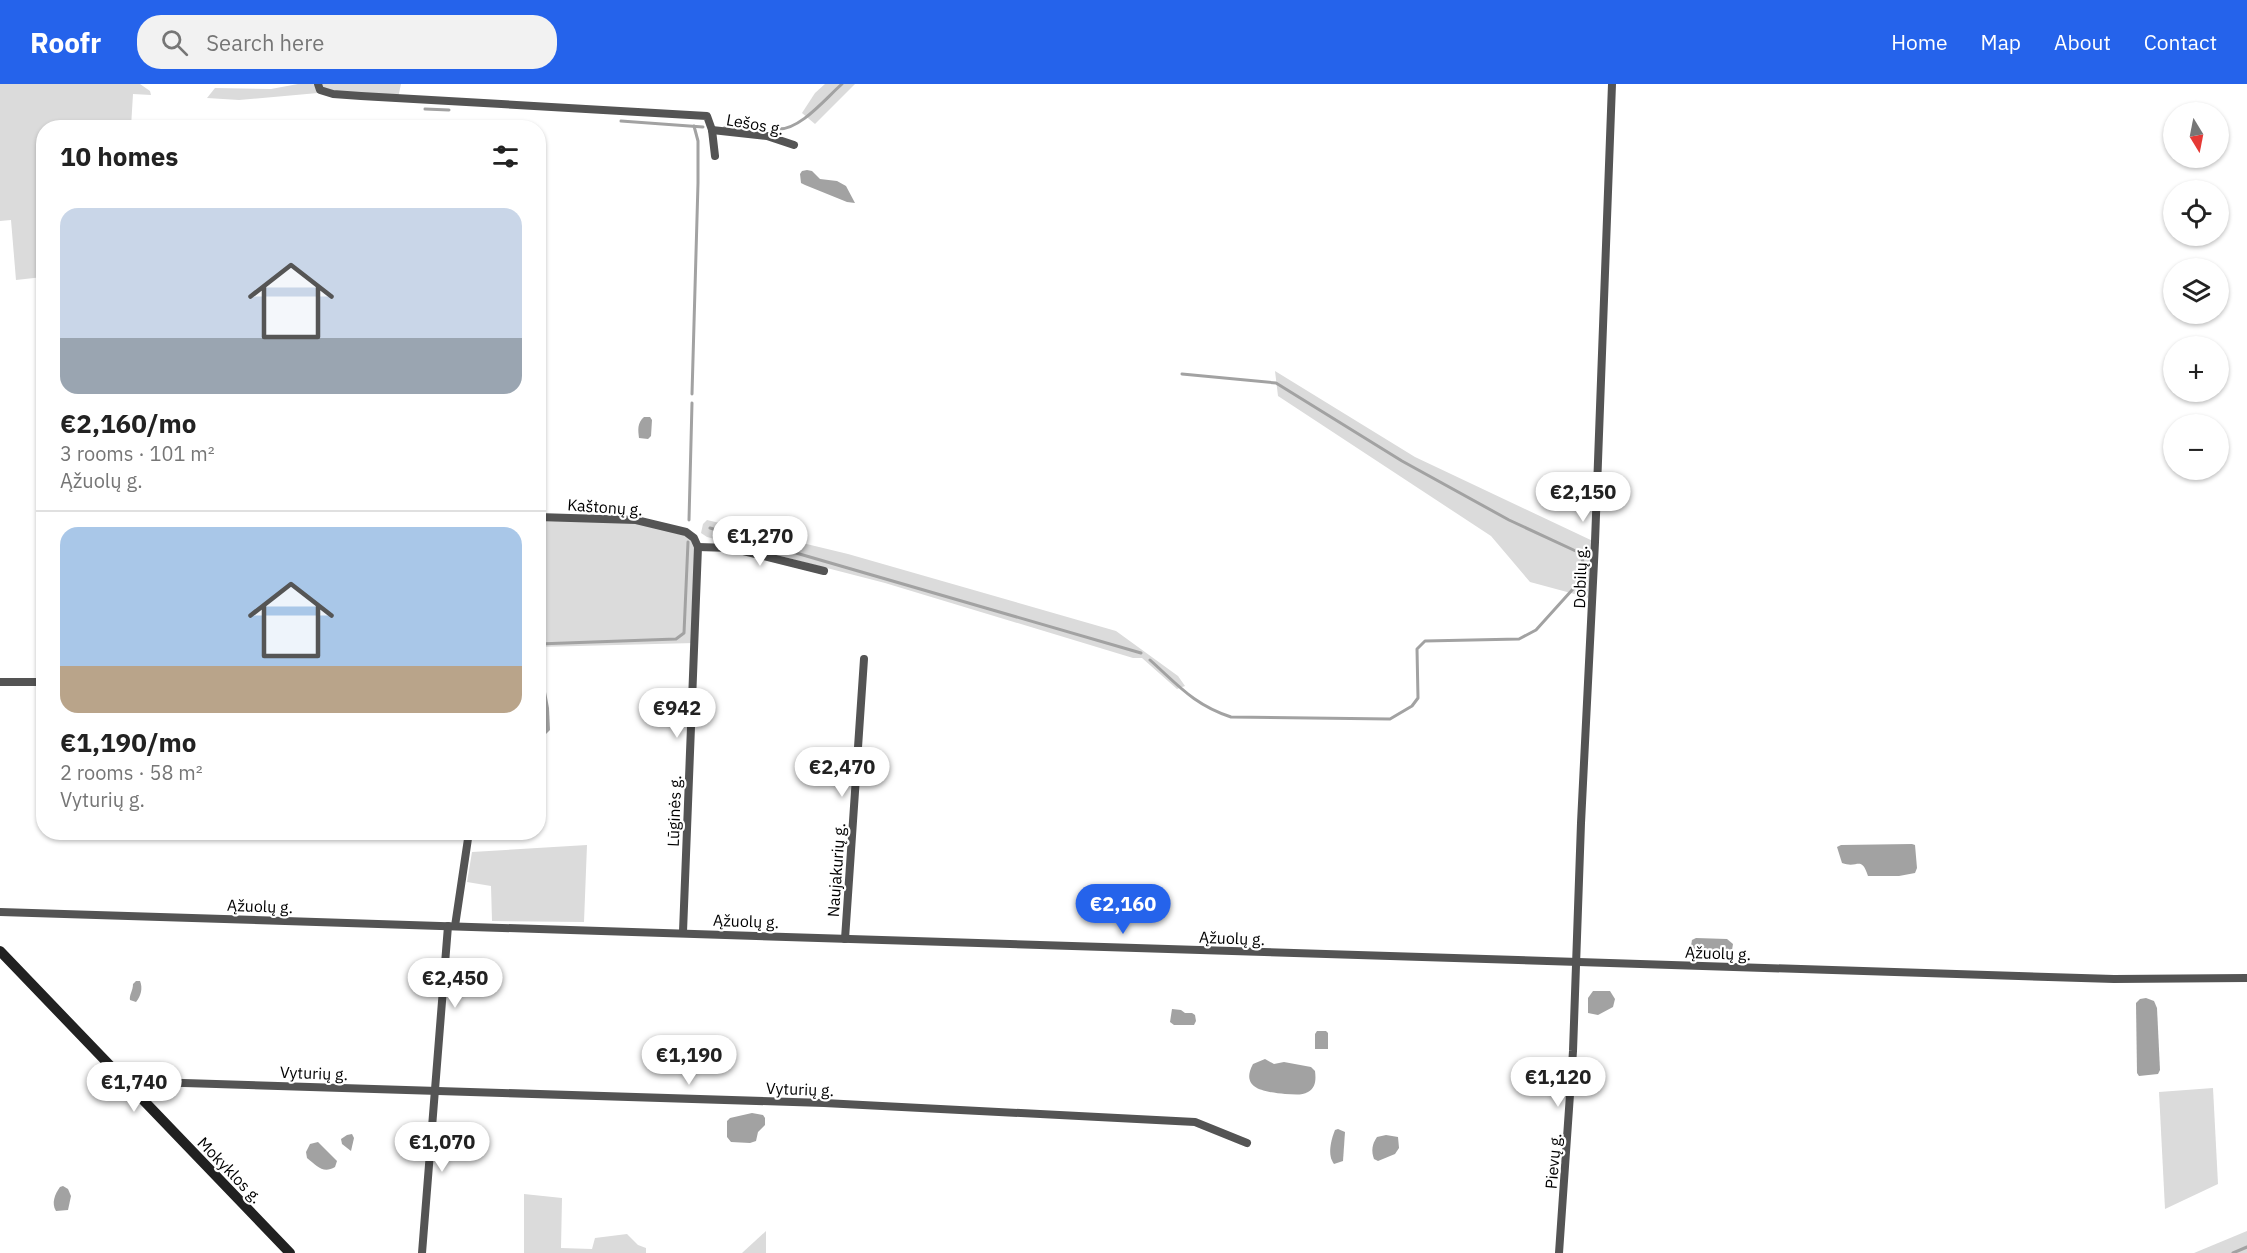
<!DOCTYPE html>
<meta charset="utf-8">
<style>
body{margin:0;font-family:"IBM Plex Sans",sans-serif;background:#f2f2f2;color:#222;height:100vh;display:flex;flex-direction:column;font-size:22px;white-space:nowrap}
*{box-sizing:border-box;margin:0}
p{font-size:20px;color:#767676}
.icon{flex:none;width:33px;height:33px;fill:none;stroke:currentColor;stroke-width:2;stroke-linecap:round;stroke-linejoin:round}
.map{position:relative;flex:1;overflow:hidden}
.sheet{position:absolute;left:36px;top:36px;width:510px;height:720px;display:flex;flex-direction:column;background:#fff;border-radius:24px;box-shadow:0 2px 4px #0004}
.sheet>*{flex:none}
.needle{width:39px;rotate:170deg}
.fabs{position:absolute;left:2163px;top:18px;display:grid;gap:12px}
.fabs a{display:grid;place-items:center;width:66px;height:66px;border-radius:50%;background:#fff;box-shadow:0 2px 4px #0004;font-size:30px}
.price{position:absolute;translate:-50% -51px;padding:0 14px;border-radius:21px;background:#fff;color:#222;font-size:20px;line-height:39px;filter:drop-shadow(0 2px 3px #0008)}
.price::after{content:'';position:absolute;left:50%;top:36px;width:18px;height:14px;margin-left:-9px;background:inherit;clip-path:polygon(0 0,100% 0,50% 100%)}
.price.selected{background:#2563eb;color:#fff}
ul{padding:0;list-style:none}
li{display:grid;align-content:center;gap:12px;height:318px;padding:0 24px}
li+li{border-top:2px solid #e0e0e0}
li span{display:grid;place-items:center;height:186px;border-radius:18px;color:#555}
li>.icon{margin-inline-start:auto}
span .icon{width:108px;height:108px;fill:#fffc;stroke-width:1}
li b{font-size:26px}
h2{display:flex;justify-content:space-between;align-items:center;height:72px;padding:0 24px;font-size:26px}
header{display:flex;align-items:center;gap:36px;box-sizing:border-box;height:84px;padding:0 30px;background:#2563eb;color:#fff}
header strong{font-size:28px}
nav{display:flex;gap:33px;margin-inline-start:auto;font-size:21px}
.search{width:420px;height:54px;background:#f2f2f2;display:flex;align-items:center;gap:15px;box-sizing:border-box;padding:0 21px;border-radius:24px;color:#767676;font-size:22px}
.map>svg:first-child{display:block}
.green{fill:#dbdbdb}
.water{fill:#a2a2a2}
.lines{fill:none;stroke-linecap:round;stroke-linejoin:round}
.stream{stroke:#a2a2a2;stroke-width:3}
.street{stroke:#545454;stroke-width:8}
.secondary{stroke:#212121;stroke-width:10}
.labels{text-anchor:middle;stroke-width:4.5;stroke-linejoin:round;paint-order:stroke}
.street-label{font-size:16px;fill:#000;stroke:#fff}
</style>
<header>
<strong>Roofr</strong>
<div class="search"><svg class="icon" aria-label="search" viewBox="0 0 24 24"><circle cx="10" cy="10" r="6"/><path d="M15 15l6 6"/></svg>Search here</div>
<nav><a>Home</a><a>Map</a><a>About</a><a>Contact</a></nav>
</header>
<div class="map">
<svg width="2247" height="1169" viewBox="0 0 2247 1169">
<rect width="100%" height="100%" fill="#fff"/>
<g class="green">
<path d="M 0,0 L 140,0 L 150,7 L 151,11 L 133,10 L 131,43 L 44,44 L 43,193 L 16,196 L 11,136 L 0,137 Z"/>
<path d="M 298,0 L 401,0 L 398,14 L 318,9 L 239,16 L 207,14 L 215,4 L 271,5 Z"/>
<path d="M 825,0 L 855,0 L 815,40 L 802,29 L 815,9 Z"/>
<path d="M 1275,287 L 1415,373 L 1595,458 L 1593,515 L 1530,498 L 1491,452 L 1278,312 Z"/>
<path d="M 538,433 L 636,436 L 686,448 L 698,463 L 694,559 L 539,563 Z"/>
<path d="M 707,436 L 848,470 L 1116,547 L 1178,592 L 1185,602 L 1177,605 L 1142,574 L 1133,574 L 885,499 L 707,453 L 701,449 L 703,440 Z"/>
<path d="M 587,761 L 584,838 L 492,837 L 491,802 L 467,798 L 472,768 Z"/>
<path d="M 2213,1004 L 2218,1100 L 2165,1125 L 2159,1008 Z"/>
<path d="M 524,1110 L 562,1114 L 561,1164 L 592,1165 L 595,1154 L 627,1150 L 638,1161 L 646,1164 L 646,1169 L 524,1169 Z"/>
<path d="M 766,1147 L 766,1169 L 742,1169 Z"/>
<path d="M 2247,1147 L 2247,1169 L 2194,1169 Z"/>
</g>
<g class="water">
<path d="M 807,86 L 812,87 L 820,95 L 837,97 L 846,102 L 855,119 L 847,118 L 805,101 L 801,99 L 800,90 L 802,87 Z"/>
<path d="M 644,333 L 650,333 L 652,336 L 651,352 L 648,355 L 639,354 C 638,346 637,339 644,333 Z"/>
<path d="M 538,605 L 546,608 L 549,624 L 550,646 L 546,650 L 539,652 Z"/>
<path d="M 1912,760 L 1915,761 L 1917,784 L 1915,789 L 1899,792 L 1868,792 C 1861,771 1858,785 1842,779 L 1837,763 L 1841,761 Z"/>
<path d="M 1696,854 L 1727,855 L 1733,860 L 1732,866 L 1722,873 L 1693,871 L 1690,868 L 1692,856 Z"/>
<path d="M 136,897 L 140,897 C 143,904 141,912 136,918 L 130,916 C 129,911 133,907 133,900 Z"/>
<path d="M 1593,907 L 1610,907 L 1615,915 L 1613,923 L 1598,931 L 1588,929 L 1588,914 Z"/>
<path d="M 2146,914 L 2154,917 L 2157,924 L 2160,986 L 2158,990 L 2139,992 L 2137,989 L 2136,919 L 2140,915 Z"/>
<path d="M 1172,925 L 1181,926 L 1185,929 L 1192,929 L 1195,931 L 1196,937 L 1194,941 L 1174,941 L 1170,938 Z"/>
<path d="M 1317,947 L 1326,947 L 1328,949 L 1328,965 L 1315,965 L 1315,950 Z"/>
<path d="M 1265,975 L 1274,980 L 1284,978 L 1311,983 L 1315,987 C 1316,995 1316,1004 1308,1008 C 1301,1012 1293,1010 1285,1010 C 1267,1008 1239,1006 1253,980 Z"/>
<path d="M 752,1029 L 763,1031 L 765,1034 L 765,1041 L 758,1048 L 756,1057 L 750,1059 L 731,1058 L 727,1053 L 727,1037 L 730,1034 Z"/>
<path d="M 1338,1045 L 1345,1048 L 1343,1077 L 1334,1080 C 1327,1071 1331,1056 1335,1046 Z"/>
<path d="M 352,1050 L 354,1054 L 351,1067 L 342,1060 L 341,1055 L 347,1051 Z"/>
<path d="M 1386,1051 L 1398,1053 L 1399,1064 L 1395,1070 L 1378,1077 L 1374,1075 C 1371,1067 1372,1060 1377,1053 Z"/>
<path d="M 318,1058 L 337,1077 L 335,1083 C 323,1090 317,1082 307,1074 L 306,1068 L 310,1060 Z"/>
<path d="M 63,1102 L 68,1105 L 71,1112 L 68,1126 L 56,1127 C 51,1119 55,1110 60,1103 Z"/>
</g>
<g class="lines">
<g class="stream">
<path d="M 425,25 L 449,26"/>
<path d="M 621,37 L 703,43"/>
<path d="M 724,44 L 760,44"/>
<path d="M 778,45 C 800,46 825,15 842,0"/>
<path d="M 692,310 L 698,99 L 698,57 L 694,42"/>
<path d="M 689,436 L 692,319"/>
<path d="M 710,444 L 1141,569"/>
<path d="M 538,560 L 676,555 L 684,549 L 688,458"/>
<path d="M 1150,576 C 1178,601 1194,621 1231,633 L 1390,635 L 1412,622 L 1418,614 L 1417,565 L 1425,557 L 1519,555 L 1536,546 L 1582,495 L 1584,481 L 1580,469 L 1509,436 L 1402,377 L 1276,299 L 1182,290"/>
<path d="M 2233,1169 L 2247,1163"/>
</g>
<g class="street">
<path d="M 318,0 L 320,6 L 333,10 L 361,12 L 707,32 L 712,46 L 715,72"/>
<path d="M 712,46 L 767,52 L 794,61"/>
<path d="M 538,433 L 636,436 L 686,448 L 694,454 L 698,463 L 683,848"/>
<path d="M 698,463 L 731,464 L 824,487"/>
<path d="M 0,598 L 44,598"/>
<path d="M 0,828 L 2114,895 L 2247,894"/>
<path d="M 455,842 L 469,748"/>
<path d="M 845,855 L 864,575"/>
<path d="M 134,1008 L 142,1001 L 152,998 L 824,1019 L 1195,1038 L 1247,1059"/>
<path d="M 422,1169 L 448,842"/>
<path d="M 1559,1169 L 1573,967 L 1581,739 L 1595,458 L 1612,0"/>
</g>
<path class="secondary" d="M 0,867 L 290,1169"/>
</g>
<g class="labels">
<g class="street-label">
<text transform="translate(755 40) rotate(10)" y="6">Lešos g.</text>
<text transform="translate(605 423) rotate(4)" y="6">Kaštonų g.</text>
<text transform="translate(1580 493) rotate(-88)" y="6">Dobilų g.</text>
<text transform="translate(674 727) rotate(-88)" y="6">Lūginės g.</text>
<text transform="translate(836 786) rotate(-86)" y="6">Naujakurių g.</text>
<text transform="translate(260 822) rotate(2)" y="6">Ąžuolų g.</text>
<text transform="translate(746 837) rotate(2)" y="6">Ąžuolų g.</text>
<text transform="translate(1232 854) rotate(2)" y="6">Ąžuolų g.</text>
<text transform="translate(1718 869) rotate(2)" y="6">Ąžuolų g.</text>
<text transform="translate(314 989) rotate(2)" y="6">Vyturių g.</text>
<text transform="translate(800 1005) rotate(2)" y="6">Vyturių g.</text>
<text transform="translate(1553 1077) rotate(-85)" y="6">Pievų g.</text>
<text transform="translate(230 1086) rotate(46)" y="6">Mokyklos g.</text>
</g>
</g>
</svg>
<div class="fabs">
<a><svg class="needle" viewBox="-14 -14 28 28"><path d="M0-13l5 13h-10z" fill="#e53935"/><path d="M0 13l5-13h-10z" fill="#767676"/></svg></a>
<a><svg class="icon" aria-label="locate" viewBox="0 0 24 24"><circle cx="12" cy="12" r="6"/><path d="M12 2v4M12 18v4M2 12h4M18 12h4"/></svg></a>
<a><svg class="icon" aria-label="layers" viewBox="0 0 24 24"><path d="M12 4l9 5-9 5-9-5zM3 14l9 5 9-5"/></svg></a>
<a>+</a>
<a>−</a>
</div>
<b class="price" style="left:1583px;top:439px">€2,150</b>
<b class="price" style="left:760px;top:483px">€1,270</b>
<b class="price" style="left:677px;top:655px">€942</b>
<b class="price" style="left:842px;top:714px">€2,470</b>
<b class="price selected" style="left:1123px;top:851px">€2,160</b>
<b class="price" style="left:455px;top:925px">€2,450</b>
<b class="price" style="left:689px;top:1002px">€1,190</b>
<b class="price" style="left:1558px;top:1024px">€1,120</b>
<b class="price" style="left:134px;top:1029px">€1,740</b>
<b class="price" style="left:442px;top:1089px">€1,070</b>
<section class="sheet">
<h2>10 homes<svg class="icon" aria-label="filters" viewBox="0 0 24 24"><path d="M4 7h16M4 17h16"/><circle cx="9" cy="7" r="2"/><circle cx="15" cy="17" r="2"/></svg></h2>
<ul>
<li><span style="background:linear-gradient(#c9d6e8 70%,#9aa5b1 0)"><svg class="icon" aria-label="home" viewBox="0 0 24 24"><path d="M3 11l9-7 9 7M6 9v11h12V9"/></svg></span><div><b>€2,160/mo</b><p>3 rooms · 101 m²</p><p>Ąžuolų g.</p></div></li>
<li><span style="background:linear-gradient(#a9c7e8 75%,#b9a48a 0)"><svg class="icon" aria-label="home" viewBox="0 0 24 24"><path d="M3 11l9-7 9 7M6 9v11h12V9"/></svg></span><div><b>€1,190/mo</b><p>2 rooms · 58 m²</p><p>Vyturių g.</p></div></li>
</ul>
</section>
</div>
